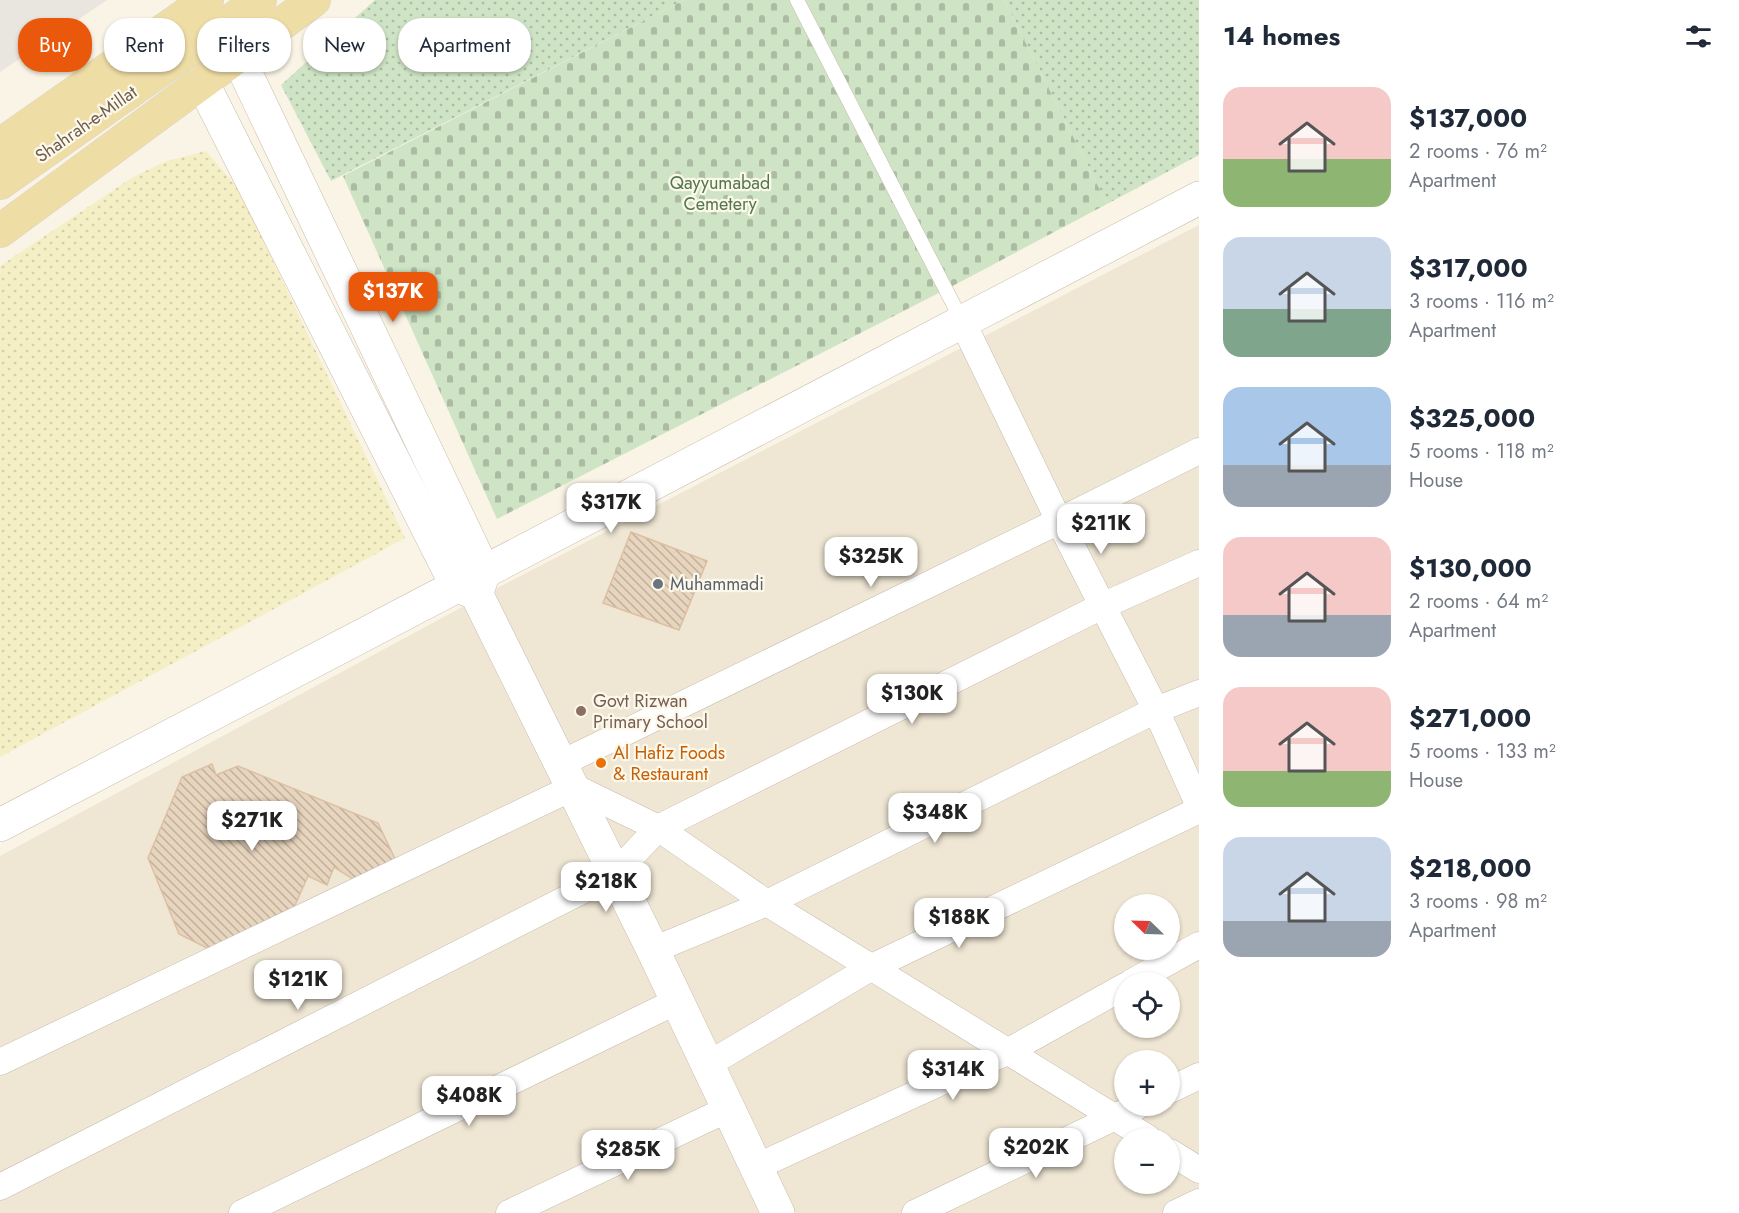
<!DOCTYPE html>
<meta charset="utf-8">
<style>
body{margin:0;font-family:Jost,sans-serif;background:#f6f6f7;color:#1f2937;height:100vh;display:flex;flex-direction:column;font-size:22px;white-space:nowrap}
*{box-sizing:border-box;margin:0}
p{font-size:20px;color:#747a83}
.icon{flex:none;width:33px;height:33px;fill:none;stroke:currentColor;stroke-width:2;stroke-linecap:round;stroke-linejoin:round}
.map{position:relative;flex:1;overflow:hidden}
.side{display:flex;flex-direction:column;background:#fff;width:540px}
.side>*{flex:none}
.top-card{position:absolute;left:18px;top:18px;width:570px;height:54px;display:flex;gap:12px}
.needle{width:39px;rotate:293deg}
.tools{position:absolute;left:1114px;top:894px;display:grid;gap:12px}
.tools a{display:grid;place-items:center;width:66px;height:66px;border-radius:50%;background:#fff;box-shadow:0 2px 4px #0004;font-size:30px}
.price{position:absolute;translate:-50% -51px;padding:0 14px;border-radius:12px;background:#fff;color:#222;font-size:20px;line-height:39px;filter:drop-shadow(0 2px 3px #0008)}
.price::after{content:'';position:absolute;left:50%;top:36px;width:18px;height:14px;margin-left:-9px;background:inherit;clip-path:polygon(0 0,100% 0,50% 100%)}
.price.current{background:#ea580c;color:#fff}
ul{padding:0;list-style:none}
li{display:flex;align-items:center;gap:18px;height:150px;padding:0 24px}
li span{display:grid;place-items:center;flex:none;width:168px;height:120px;border-radius:18px;color:#555}
li>.icon{margin-inline-start:auto}
span .icon{width:72px;height:72px;fill:#fffc;stroke-width:1}
li b{font-size:26px}
h2{display:flex;justify-content:space-between;align-items:center;height:72px;padding:0 24px;font-size:26px}
.tag{padding:0 21px;border-radius:24px;background:#fff;box-shadow:0 2px 4px #0004;font-size:21px;line-height:54px}
.tag.current{background:#ea580c;color:#fff}
main{display:flex;flex:1;min-height:0}
.map>svg:first-child{display:block}
.residential{fill:#efe6d4;fill-rule:evenodd}
.industrial{fill:#e9e5df}
.grass{fill:url(#grass-dots)}
.sand{fill:url(#sand-dots)}
.cemetery{fill:url(#cemetery-stones)}
.building{fill:url(#building-back-hatch);stroke:#dbc0a3;stroke-width:1.5}
.lines{fill:none;stroke-linecap:round;stroke-linejoin:round}
.lane-casing{stroke:#c8bcad;stroke-width:15}
.street-casing{stroke:#c8bcad;stroke-width:27}
.secondary-casing{stroke:#cbbdac;stroke-width:34}
.primary-casing{stroke:#d9d5d1;stroke-width:34}
.lane{stroke:#fff;stroke-width:14}
.street{stroke:#fff;stroke-width:26}
.secondary{stroke:#fff;stroke-width:33}
.primary{stroke:#efdda6;stroke-width:33}
.worship-dot{fill:#6b7280;stroke:#fcf8ea;stroke-width:2}
.education-dot{fill:#8d6e63;stroke:#fcf8ea;stroke-width:2}
.food-dot{fill:#e8710a;stroke:#fcf8ea;stroke-width:2}
.labels{text-anchor:middle;stroke-width:4.5;stroke-linejoin:round;paint-order:stroke}
.street-label{font-size:18px;fill:#6e5d4e;stroke:#fcf8ea}
.park-label{font-size:18px;fill:#52784b;stroke:#fcf8ea}
.worship-label{font-size:18px;fill:#5b616d;stroke:#fcf8ea;text-anchor:start}
.education-label{font-size:18px;fill:#785e54;stroke:#fcf8ea;text-anchor:start}
.food-label{font-size:18px;fill:#c56008;stroke:#fcf8ea;text-anchor:start}
</style>
<main>
<div class="map">
<svg width="1199" height="1213" viewBox="0 0 1199 1213">
<defs>
<pattern id="grass-dots" width="8" height="8" patternUnits="userSpaceOnUse" patternTransform="scale(1.5)"><rect width="8" height="8" fill="#cee4c5"/><path d="M2 2h.1M6 6h.1" fill="none" stroke="#abbca2" stroke-width="1.8" stroke-linecap="round"/></pattern>
<pattern id="sand-dots" width="8" height="8" patternUnits="userSpaceOnUse" patternTransform="scale(1.5)"><rect width="8" height="8" fill="#f4efc4"/><path d="M2 2h.1M6 6h.1" fill="none" stroke="#d4cfaa" stroke-width="1.8" stroke-linecap="round"/></pattern>
<pattern id="cemetery-stones" width="16" height="16" patternUnits="userSpaceOnUse" patternTransform="scale(1.5)"><rect width="16" height="16" fill="#cee4c5"/><path d="M2 7V4a2 2 0 0 1 4 0v3zM10 15v-3a2 2 0 0 1 4 0v3z" fill="#abbca2"/></pattern>
<pattern id="building-back-hatch" width="6" height="6" patternUnits="userSpaceOnUse" patternTransform="scale(1.5)"><rect width="6" height="6" fill="#e8d5be"/><path d="M-1 5l2 2M0 0l6 6M5-1l2 2" fill="none" stroke="#c0b09d"/></pattern>
</defs>
<rect width="100%" height="100%" fill="#f9f4e5"/>
<path class="residential" d="M 1199,225 L 1199,1213 L 0,1213 L 0,856 L 505,584 ZM 1125,904 L 1170,904 L 1170,950 L 1125,950 ZM 1125,982 L 1170,982 L 1170,1028 L 1125,1028 ZM 1125,1060 L 1170,1060 L 1170,1106 L 1125,1106 ZM 1125,1138 L 1170,1138 L 1170,1184 L 1125,1184 Z"/>
<path class="industrial" d="M 0,0 L 107,0 L 0,72 Z"/>
<g class="grass">
<path d="M 375,0 L 684,0 L 331,181 L 281,85 Z"/>
<path d="M 1004,0 L 1199,0 L 1199,155 L 1107,204 Z"/>
</g>
<path class="sand" d="M 206,151 L 239,190 L 405,538 L 0,757 L 0,266 L 133,177 L 167,161 Z"/>
<path class="cemetery" d="M 684,0 L 1004,0 L 1107,204 L 964,280 L 497,519 L 343,176 Z"/>
<g class="building">
<path d="M 631,532 L 707,561 L 679,630 L 603,603 Z"/>
<path d="M 212,764 L 216,775 L 238,766 L 378,823 L 396,861 L 356,881 L 334,867 L 327,885 L 308,876 L 292,912 L 209,949 L 179,934 L 148,858 L 182,777 Z"/>
</g>
<g class="lines">
<g class="lane-casing">
<path id="lane" d="M 797,0 L 963,323"/>
</g>
<g class="street-casing">
<g id="street">
<path d="M 963,323 L 1059,521 L 1156,710 L 1199,806"/>
<path d="M 562,763 L 1059,521 L 1199,451"/>
<path d="M 653,950 L 767,903 L 1156,710 L 1199,693"/>
<path d="M 1132,982 L 1199,945"/>
<path d="M 0,1062 L 574,787 L 658,828 L 767,903 L 1148,1138"/>
<path d="M 707,1065 L 872,967 L 1199,810"/>
<path d="M 1170,1090 L 1199,1076"/>
<path d="M 1170,1152 L 1199,1170"/>
<path d="M 756,1167 L 1007,1052 L 1125,986"/>
<path d="M 0,1187 L 615,874 L 658,828 L 1102,606 L 1199,563"/>
<path d="M 242,1213 L 677,1001"/>
<path d="M 509,1213 L 728,1109"/>
<path d="M 915,1213 L 1138,1106"/>
<path d="M 1176,1213 L 1199,1202"/>
</g>
</g>
<g class="secondary-casing">
<g id="secondary">
<path d="M 238,57 L 484,572 L 477,592"/>
<path d="M 202,82 L 457,586 L 476,593 L 653,950 L 778,1213"/>
<path d="M 0,825 L 1199,198"/>
</g>
</g>
<g class="primary-casing">
<g id="primary">
<path d="M 0,145 L 207,0"/>
<path d="M 0,183 L 260,0"/>
<path d="M 0,231 L 314,0"/>
</g>
</g>
<use href="#lane" class="lane"/>
<use href="#street" class="street"/>
<use href="#secondary" class="secondary"/>
<use href="#primary" class="primary"/>
</g>
<circle class="worship-dot" cx="658" cy="584" r="6"/>
<circle class="education-dot" cx="581" cy="711" r="6"/>
<circle class="food-dot" cx="601" cy="763" r="6"/>
<g class="labels">
<g class="street-label">
<text transform="translate(86 124) rotate(-35)" y="6">Shahrah-e-Millat</text>
</g>
<g class="park-label">
<text x="720" y="189">Qayyumabad<tspan x="720" dy="21">Cemetery</tspan></text>
</g>
<g class="worship-label">
<text x="670" y="590">Muhammadi</text>
</g>
<g class="education-label">
<text x="593" y="707">Govt Rizwan<tspan x="593" dy="21">Primary School</tspan></text>
</g>
<g class="food-label">
<text x="613" y="759">Al Hafiz Foods<tspan x="613" dy="21">&amp; Restaurant</tspan></text>
</g>
</g>
</svg>
<div class="tools">
<a><svg class="needle" viewBox="-14 -14 28 28"><path d="M0-13l5 13h-10z" fill="#e53935"/><path d="M0 13l5-13h-10z" fill="#747a83"/></svg></a>
<a><svg class="icon" aria-label="locate" viewBox="0 0 24 24"><circle cx="12" cy="12" r="6"/><path d="M12 2v4M12 18v4M2 12h4M18 12h4"/></svg></a>
<a>+</a>
<a>−</a>
</div>
<b class="price current" style="left:393px;top:323px">$137K</b>
<b class="price" style="left:611px;top:534px">$317K</b>
<b class="price" style="left:1101px;top:555px">$211K</b>
<b class="price" style="left:871px;top:588px">$325K</b>
<b class="price" style="left:912px;top:725px">$130K</b>
<b class="price" style="left:935px;top:844px">$348K</b>
<b class="price" style="left:252px;top:852px">$271K</b>
<b class="price" style="left:606px;top:913px">$218K</b>
<b class="price" style="left:959px;top:949px">$188K</b>
<b class="price" style="left:298px;top:1011px">$121K</b>
<b class="price" style="left:953px;top:1101px">$314K</b>
<b class="price" style="left:469px;top:1127px">$408K</b>
<b class="price" style="left:1036px;top:1179px">$202K</b>
<b class="price" style="left:628px;top:1181px">$285K</b>
<div class="top-card">
<a class="tag current">Buy</a>
<a class="tag">Rent</a>
<a class="tag">Filters</a>
<a class="tag">New</a>
<a class="tag">Apartment</a>
</div>
</div>
<section class="side">
<h2>14 homes<svg class="icon" aria-label="filters" viewBox="0 0 24 24"><path d="M4 7h16M4 17h16"/><circle cx="9" cy="7" r="2"/><circle cx="15" cy="17" r="2"/></svg></h2>
<ul>
<li><span style="background:linear-gradient(#f6c9c9 60%,#8fb573 0)"><svg class="icon" aria-label="home" viewBox="0 0 24 24"><path d="M3 11l9-7 9 7M6 9v11h12V9"/></svg></span><div><b>$137,000</b><p>2 rooms · 76 m²</p><p>Apartment</p></div></li>
<li><span style="background:linear-gradient(#c9d6e8 60%,#7fa58c 0)"><svg class="icon" aria-label="home" viewBox="0 0 24 24"><path d="M3 11l9-7 9 7M6 9v11h12V9"/></svg></span><div><b>$317,000</b><p>3 rooms · 116 m²</p><p>Apartment</p></div></li>
<li><span style="background:linear-gradient(#a9c7e8 65%,#9aa5b1 0)"><svg class="icon" aria-label="home" viewBox="0 0 24 24"><path d="M3 11l9-7 9 7M6 9v11h12V9"/></svg></span><div><b>$325,000</b><p>5 rooms · 118 m²</p><p>House</p></div></li>
<li><span style="background:linear-gradient(#f6c9c9 65%,#9aa5b1 0)"><svg class="icon" aria-label="home" viewBox="0 0 24 24"><path d="M3 11l9-7 9 7M6 9v11h12V9"/></svg></span><div><b>$130,000</b><p>2 rooms · 64 m²</p><p>Apartment</p></div></li>
<li><span style="background:linear-gradient(#f6c9c9 70%,#8fb573 0)"><svg class="icon" aria-label="home" viewBox="0 0 24 24"><path d="M3 11l9-7 9 7M6 9v11h12V9"/></svg></span><div><b>$271,000</b><p>5 rooms · 133 m²</p><p>House</p></div></li>
<li><span style="background:linear-gradient(#c9d6e8 70%,#9aa5b1 0)"><svg class="icon" aria-label="home" viewBox="0 0 24 24"><path d="M3 11l9-7 9 7M6 9v11h12V9"/></svg></span><div><b>$218,000</b><p>3 rooms · 98 m²</p><p>Apartment</p></div></li>
</ul>
</section>
</main>
